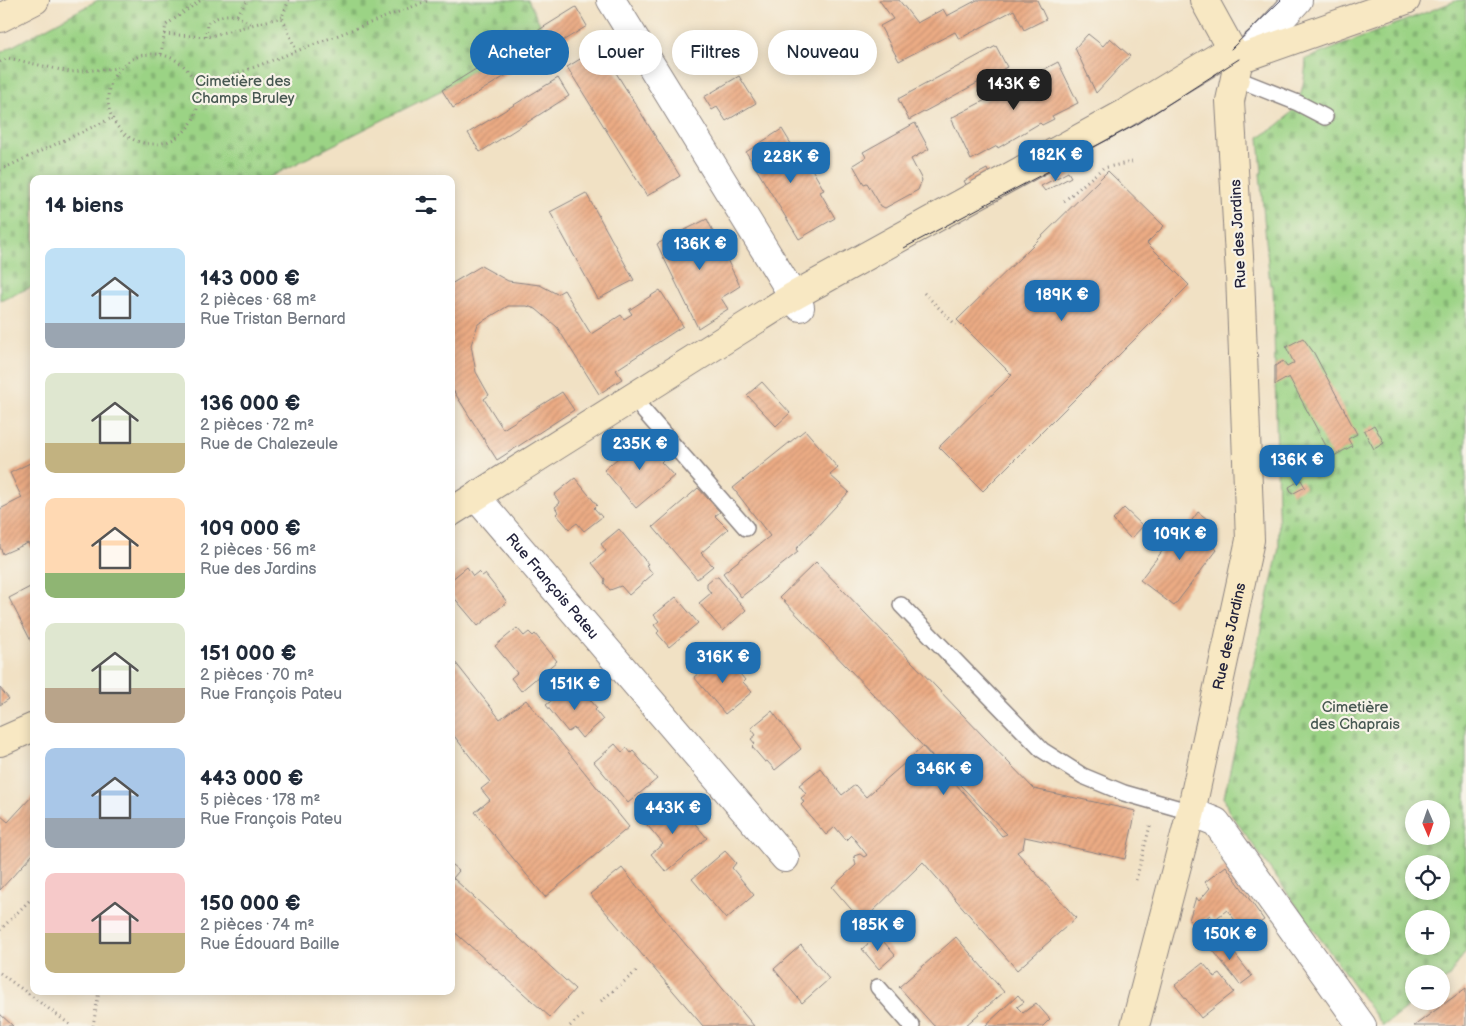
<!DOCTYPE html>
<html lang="fr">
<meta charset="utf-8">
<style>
body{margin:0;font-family:"Balsamiq Sans",sans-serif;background:#f2f2f3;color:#1f2937;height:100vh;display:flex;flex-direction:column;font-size:19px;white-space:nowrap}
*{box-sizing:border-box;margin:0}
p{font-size:16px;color:#747a83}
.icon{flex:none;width:28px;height:28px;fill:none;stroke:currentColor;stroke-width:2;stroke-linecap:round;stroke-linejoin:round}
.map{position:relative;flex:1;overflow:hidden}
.panel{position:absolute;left:30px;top:175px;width:425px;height:820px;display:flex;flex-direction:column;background:#fff;border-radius:10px;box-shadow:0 2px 12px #0003}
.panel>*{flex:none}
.hud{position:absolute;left:470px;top:30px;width:475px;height:45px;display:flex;gap:10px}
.needle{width:32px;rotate:178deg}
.tools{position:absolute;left:1405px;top:800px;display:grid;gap:10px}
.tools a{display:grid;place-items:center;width:45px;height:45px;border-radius:50%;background:#fff;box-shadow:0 2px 12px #0003;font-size:25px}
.price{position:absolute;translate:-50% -42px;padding:0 11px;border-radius:10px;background:#1f6fb2;color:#fff;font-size:16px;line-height:32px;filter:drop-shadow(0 1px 2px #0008)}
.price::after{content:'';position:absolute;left:50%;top:30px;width:15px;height:11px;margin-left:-8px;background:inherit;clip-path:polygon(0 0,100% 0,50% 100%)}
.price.on{background:#222;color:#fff}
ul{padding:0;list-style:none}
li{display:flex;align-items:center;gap:15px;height:125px;padding:0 15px}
li span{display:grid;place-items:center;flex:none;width:140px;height:100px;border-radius:10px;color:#555}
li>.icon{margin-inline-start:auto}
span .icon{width:60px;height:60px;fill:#fffc;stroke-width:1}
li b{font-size:21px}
h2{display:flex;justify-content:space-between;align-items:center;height:60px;padding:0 15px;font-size:21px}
.chip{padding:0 18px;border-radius:22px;background:#fff;box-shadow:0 2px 12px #0003;font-size:18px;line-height:45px}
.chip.on{background:#1f6fb2;color:#fff}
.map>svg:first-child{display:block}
.cemetery{fill:url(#cemetery-stones);stroke:#5e7a60;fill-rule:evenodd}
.building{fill:url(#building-hatch)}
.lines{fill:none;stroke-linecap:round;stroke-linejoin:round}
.lane-casing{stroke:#8a8280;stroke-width:18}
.street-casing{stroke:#8a8280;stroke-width:30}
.secondary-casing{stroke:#8a8280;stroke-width:30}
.path{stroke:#8a8280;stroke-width:3;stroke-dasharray:1 4;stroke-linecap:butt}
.lane{stroke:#fff;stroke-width:15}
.street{stroke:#fff;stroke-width:28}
.secondary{stroke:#f8e8c3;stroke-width:28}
.tram{stroke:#22223b;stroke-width:1}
.labels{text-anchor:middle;stroke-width:4.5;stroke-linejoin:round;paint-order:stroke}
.park-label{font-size:15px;fill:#465751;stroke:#f7f3e8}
.street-label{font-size:15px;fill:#22223b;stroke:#f7f3e8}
</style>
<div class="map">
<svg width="1466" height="1026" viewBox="0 0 1466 1026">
<defs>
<pattern id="cemetery-stones" width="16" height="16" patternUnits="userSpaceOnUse" patternTransform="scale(1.25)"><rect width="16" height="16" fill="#9bd385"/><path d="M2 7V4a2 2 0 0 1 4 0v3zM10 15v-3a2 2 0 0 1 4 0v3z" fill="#85b574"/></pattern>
<pattern id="building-hatch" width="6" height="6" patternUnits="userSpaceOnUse" patternTransform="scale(1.25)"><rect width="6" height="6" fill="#ebab84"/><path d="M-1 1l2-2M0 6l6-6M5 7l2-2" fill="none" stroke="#c99373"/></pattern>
</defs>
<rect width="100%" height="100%" fill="#f7f3e8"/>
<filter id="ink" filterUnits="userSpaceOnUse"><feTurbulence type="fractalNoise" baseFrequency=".02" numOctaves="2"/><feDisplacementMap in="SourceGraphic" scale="10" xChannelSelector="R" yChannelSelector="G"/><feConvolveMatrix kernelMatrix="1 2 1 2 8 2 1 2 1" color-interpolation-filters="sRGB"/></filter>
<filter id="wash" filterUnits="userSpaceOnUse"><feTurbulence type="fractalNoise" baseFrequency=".0096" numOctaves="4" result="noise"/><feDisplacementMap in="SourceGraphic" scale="20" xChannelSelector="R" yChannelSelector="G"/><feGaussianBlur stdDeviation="1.12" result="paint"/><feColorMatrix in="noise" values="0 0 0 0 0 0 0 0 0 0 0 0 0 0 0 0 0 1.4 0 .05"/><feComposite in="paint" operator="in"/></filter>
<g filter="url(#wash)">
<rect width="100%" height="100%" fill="#f1e1c4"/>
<g class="cemetery">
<path d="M 98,0 L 528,0 L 542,28 L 442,90 L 266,179 L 34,179 L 34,286 L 0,300 L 0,53 Z"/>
<path d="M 1458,0 L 1466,0 L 1466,951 L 1448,978 L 1441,983 L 1441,974 L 1414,974 L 1414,1001 L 1416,1001 L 1383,1026 L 1228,810 L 1224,797 L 1279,548 L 1273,285 L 1270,285 L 1260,173 L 1262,173 L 1259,137 C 1295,118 1304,99 1306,59 ZM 1414,809 L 1441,809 L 1441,836 L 1414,836 ZM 1414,864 L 1441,864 L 1441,891 L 1414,891 ZM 1414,919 L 1441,919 L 1441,946 L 1414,946 Z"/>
</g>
<g id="blocks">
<g class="building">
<path d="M 879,0 L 899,0 L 917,23 L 943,9 L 947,16 L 977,0 L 1037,0 L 1046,19 L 1024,30 L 1014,10 L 959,39 L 955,32 L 899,61 L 880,26 L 893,19 Z"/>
<path d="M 576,7 L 587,26 L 453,108 L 442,90 Z"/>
<path d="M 1088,34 L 1103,46 L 1110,38 L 1130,56 L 1096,93 L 1075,48 Z"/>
<path d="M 996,46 L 1007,67 L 909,120 L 898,99 Z"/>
<path d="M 600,47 L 680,176 L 647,196 L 567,67 Z"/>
<path d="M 1058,62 L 1078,103 L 1052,116 L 1054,119 L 1042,125 L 1040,123 L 998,148 L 997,146 L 971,160 L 951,118 Z"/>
<path d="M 739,76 L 756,103 L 726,121 L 717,107 L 712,110 L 704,97 Z"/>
<path d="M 558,78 L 569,96 L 480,152 L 468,133 Z"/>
<path d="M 915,123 L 929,149 L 911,159 L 922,180 L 918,190 L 885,208 L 881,206 L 867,183 L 864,184 L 853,165 L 866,157 L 863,152 Z"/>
<path d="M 782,129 L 805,167 L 809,164 L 824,190 L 820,192 L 835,218 L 799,239 L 746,152 Z"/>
<path d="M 987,169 L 989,174 L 967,186 L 964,181 Z"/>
<path d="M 1108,171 L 1164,226 L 1147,243 L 1189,285 L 983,491 L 939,447 L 1012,375 L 957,320 Z"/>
<path d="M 1068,172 L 1071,177 L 1045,191 L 1041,186 Z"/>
<path d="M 586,193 L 634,280 L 598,299 L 550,212 Z"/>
<path d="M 707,219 L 740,286 L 721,298 L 728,309 L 698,328 L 657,244 Z"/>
<path d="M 481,266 L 508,281 L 540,285 L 557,294 L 564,290 L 591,334 L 621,315 L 624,319 L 632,314 L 629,310 L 660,290 L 683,326 L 616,370 L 622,379 L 599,394 L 557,327 L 536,309 L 527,306 L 508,306 L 478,324 L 471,345 L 476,372 L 489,395 L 484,399 L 503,429 L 562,392 L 574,410 L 497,460 L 451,387 L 451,284 Z"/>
<path d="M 1303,338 L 1314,353 L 1357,434 L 1348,439 L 1352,446 L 1332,457 L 1289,377 L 1275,385 L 1275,366 L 1283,361 L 1287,367 L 1294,363 L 1286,347 Z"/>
<path d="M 762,382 L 790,413 L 776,426 L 747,395 Z"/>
<path d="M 1374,425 L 1384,443 L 1374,449 L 1364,431 Z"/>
<path d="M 805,430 L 838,468 L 830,475 L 849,492 L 796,549 L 798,552 L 741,597 L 723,573 L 770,536 L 733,488 Z"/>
<path d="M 645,435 L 666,457 L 661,462 L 674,476 L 636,508 L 604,470 Z"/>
<path d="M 34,461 L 34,554 L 28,543 L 3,554 L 0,547 L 0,509 L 22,498 L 10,473 Z"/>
<path d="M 575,478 L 597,505 L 594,508 L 602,517 L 584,531 L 577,523 L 569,529 L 556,514 L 558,512 L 555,507 L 560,503 L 554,495 Z"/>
<path d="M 1301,480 L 1305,487 L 1292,494 L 1289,487 Z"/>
<path d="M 698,488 L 720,512 L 715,516 L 728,529 L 701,553 L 713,566 L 697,579 L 653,527 Z"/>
<path d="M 1124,508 L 1143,526 L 1131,539 L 1113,520 Z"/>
<path d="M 1198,512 L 1211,522 L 1199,537 L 1217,550 L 1174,606 L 1140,580 L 1183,524 L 1187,527 Z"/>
<path d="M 619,529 L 648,564 L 646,565 L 653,574 L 629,595 L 621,586 L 610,590 L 604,583 L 605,579 L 592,563 L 606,551 L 601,544 Z"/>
<path d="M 816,562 L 1034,789 L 1136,811 L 1125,859 L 1025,837 L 1023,848 L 1017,852 L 1076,918 L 1017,970 L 923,862 L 862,922 L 832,887 L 856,865 L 854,856 L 860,854 L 864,857 L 867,855 L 851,835 L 846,840 L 835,827 L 826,835 L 801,805 L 804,802 L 801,798 L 806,794 L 799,785 L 820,768 L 842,795 L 855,785 L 866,797 L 923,747 L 1002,836 L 1007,834 L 780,597 Z"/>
<path d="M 467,567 L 473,576 L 478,572 L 482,576 L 485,574 L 507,602 L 478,626 L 451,594 L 451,580 Z"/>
<path d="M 714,577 L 718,577 L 746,610 L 723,631 L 699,603 L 711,593 L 707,588 L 707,583 Z"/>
<path d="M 34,585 L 34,647 L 9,598 Z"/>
<path d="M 676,597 L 698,623 L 669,647 L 657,633 L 659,631 L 654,625 L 659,621 L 654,615 Z"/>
<path d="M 517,628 L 524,636 L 529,632 L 533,636 L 535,634 L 557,661 L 521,691 L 511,678 L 517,673 L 495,646 Z"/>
<path d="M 723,653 L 745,680 L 743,682 L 752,692 L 725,714 L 694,677 Z"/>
<path d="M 451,657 L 500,719 L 526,700 L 629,827 L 545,897 L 475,812 L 490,800 L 481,789 L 490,782 L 451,732 Z"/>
<path d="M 575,682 L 597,708 L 595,710 L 603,720 L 582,738 L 574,728 L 568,732 L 546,705 Z"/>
<path d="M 0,688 L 9,699 L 0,705 Z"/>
<path d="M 772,711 L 801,749 L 775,770 L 767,761 L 765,762 L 752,747 L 755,744 L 751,739 L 756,735 L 751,728 Z"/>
<path d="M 615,744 L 622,752 L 627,748 L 631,753 L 633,751 L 657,779 L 628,803 L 594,762 Z"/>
<path d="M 34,794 L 34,853 L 0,890 L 0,815 L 8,822 Z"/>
<path d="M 664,802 L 670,810 L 675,806 L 679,810 L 682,808 L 707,838 L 666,872 L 651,854 L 663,844 L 643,820 Z"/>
<path d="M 725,851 L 736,863 L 732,868 L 754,895 L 726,919 L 692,879 Z"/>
<path d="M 451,864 L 459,871 L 453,878 L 575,989 L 550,1017 L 451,929 Z"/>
<path d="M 1226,866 L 1264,920 L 1245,933 L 1227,910 L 1214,920 L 1210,915 L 1195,927 L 1189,920 L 1196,897 L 1199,901 L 1210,888 L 1205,882 Z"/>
<path d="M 622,868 L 640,890 L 754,1026 L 703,1026 L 609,916 L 590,894 Z"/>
<path d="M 878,935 L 895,955 L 879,969 L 862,949 Z"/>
<path d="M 1221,936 L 1252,976 L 1240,985 L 1209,945 Z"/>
<path d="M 956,937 L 1004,992 L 965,1026 L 934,1026 L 899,987 Z"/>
<path d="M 801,945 L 829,979 L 802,1003 L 774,969 Z"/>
<path d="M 1203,963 L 1215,977 L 1220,974 L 1234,992 L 1201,1018 L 1175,985 Z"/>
<path d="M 1466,988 L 1466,1026 L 1414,1026 L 1459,993 Z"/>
<path d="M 1018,995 L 1024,1002 L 1017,1007 L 1023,1013 L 1036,1003 L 1050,1019 L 1043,1026 L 985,1026 Z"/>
<path d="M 0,1014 L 13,1026 L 0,1026 Z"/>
</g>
</g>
</g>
<g filter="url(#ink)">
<use href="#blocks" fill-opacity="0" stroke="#8a8280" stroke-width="1"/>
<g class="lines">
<g class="lane-casing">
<g id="lane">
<path d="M 1235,78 L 1298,103 L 1325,117"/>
<path d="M 642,409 L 746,528"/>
<path d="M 901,605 L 1042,750 L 1083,776 L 1124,793 L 1191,812"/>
<path d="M 878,987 L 912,1026"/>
</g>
</g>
<g class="street-casing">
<g id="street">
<path d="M 611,0 L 800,307"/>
<path d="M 1239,59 L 1266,35 L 1298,0"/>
<path id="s1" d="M 477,498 L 785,858"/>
<path d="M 1191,812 L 1216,822 L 1362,1026"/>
</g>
</g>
<g class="secondary-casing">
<g id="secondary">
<path d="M 1204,0 L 1231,49 L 1239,59"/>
<path d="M 0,18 L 35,0"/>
<path d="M 1239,59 L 1406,0"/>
<path d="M 451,512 L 792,297 L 1124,114 L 1231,49"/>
<path d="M 0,742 L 34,727"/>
<path id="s2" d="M 1135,1026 L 1191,812 L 1250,540 L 1240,274 L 1230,101 L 1239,59"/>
</g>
</g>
<g class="path">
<path d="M 289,0 L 282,17 L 296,50"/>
<path d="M 237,15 L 248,0"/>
<path d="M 164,34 L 206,37 L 282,17"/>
<path d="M 206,37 L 207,23 C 227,11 234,13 253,25"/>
<circle cx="153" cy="99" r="45"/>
<path d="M 161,54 L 166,25 L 201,0"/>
<path d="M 0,62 L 8,58 L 70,72 L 118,68"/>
<path d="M 197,89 L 430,0"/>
<path d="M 0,170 L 112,118"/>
<path d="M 1064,201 L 1103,168 L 1132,162"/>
<path d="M 924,293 L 956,325"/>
<path d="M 1136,880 L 1151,822"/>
<path d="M 0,930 L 34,896"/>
<path d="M 0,973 L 72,1026"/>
<path d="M 601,1001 L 638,970"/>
<path d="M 93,1026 L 99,991"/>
<path d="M 570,1026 L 585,1013"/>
</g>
<use href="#lane" class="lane"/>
<use href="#street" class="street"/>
<use href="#secondary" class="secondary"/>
<g class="tram">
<path d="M 1231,49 L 1281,0"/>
<path d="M 904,248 L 1139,123 L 1239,59"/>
</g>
</g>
</g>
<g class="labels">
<g class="park-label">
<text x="243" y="86">Cimetière des<tspan x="243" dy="17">Champs Bruley</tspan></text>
<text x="1355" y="712">Cimetière<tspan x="1355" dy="17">des Chaprais</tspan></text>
</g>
<g class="street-label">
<text transform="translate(1238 234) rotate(-93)" y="5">Rue des Jardins</text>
<text dy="5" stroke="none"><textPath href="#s1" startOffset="116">Rue François Pateu</textPath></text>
<text dy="5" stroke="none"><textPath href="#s2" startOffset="401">Rue des Jardins</textPath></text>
</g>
</g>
</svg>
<div class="tools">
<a><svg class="needle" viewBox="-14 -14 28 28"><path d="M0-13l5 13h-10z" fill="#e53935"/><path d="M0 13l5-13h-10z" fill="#747a83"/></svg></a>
<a><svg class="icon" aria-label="locate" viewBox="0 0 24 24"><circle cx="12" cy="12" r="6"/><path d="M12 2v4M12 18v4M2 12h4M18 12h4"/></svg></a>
<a>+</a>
<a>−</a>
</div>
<b class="price on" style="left:1014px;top:111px">143K €</b>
<b class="price" style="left:1056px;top:182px">182K €</b>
<b class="price" style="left:791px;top:184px">228K €</b>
<b class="price" style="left:700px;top:271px">136K €</b>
<b class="price" style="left:1062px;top:322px">189K €</b>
<b class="price" style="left:640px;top:471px">235K €</b>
<b class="price" style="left:1297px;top:487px">136K €</b>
<b class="price" style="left:1180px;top:561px">109K €</b>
<b class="price" style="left:723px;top:684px">316K €</b>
<b class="price" style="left:575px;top:711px">151K €</b>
<b class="price" style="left:944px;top:796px">346K €</b>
<b class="price" style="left:673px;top:835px">443K €</b>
<b class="price" style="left:878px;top:952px">185K €</b>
<b class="price" style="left:1230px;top:961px">150K €</b>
<div class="hud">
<a class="chip on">Acheter</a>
<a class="chip">Louer</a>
<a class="chip">Filtres</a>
<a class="chip">Nouveau</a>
</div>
<section class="panel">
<h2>14 biens<svg class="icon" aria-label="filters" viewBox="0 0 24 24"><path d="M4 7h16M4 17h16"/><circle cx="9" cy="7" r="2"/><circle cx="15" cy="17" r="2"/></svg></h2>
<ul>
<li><span style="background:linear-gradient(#bfe0f5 75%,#9aa5b1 0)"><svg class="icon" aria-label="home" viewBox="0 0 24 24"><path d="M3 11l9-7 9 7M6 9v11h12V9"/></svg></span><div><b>143 000 €</b><p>2 pièces · 68 m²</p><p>Rue Tristan Bernard</p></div></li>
<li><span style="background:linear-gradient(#dfe7d0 70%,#c2b280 0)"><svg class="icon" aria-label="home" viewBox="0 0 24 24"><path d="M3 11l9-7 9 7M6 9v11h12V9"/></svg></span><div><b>136 000 €</b><p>2 pièces · 72 m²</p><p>Rue de Chalezeule</p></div></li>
<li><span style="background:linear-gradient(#ffd9b3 75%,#8fb573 0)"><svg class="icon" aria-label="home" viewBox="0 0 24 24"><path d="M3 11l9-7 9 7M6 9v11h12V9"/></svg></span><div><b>109 000 €</b><p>2 pièces · 56 m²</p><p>Rue des Jardins</p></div></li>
<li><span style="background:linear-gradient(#dfe7d0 65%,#b9a48a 0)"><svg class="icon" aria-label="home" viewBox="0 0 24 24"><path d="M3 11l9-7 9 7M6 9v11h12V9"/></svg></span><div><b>151 000 €</b><p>2 pièces · 70 m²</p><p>Rue François Pateu</p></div></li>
<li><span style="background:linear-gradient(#a9c7e8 70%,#9aa5b1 0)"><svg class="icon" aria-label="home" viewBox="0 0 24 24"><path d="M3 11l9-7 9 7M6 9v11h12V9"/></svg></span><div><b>443 000 €</b><p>5 pièces · 178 m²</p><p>Rue François Pateu</p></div></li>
<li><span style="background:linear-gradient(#f6c9c9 60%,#c2b280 0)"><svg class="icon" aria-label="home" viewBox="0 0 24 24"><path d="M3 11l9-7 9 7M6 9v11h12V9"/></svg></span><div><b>150 000 €</b><p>2 pièces · 74 m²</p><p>Rue Édouard Baille</p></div></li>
</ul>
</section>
</div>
